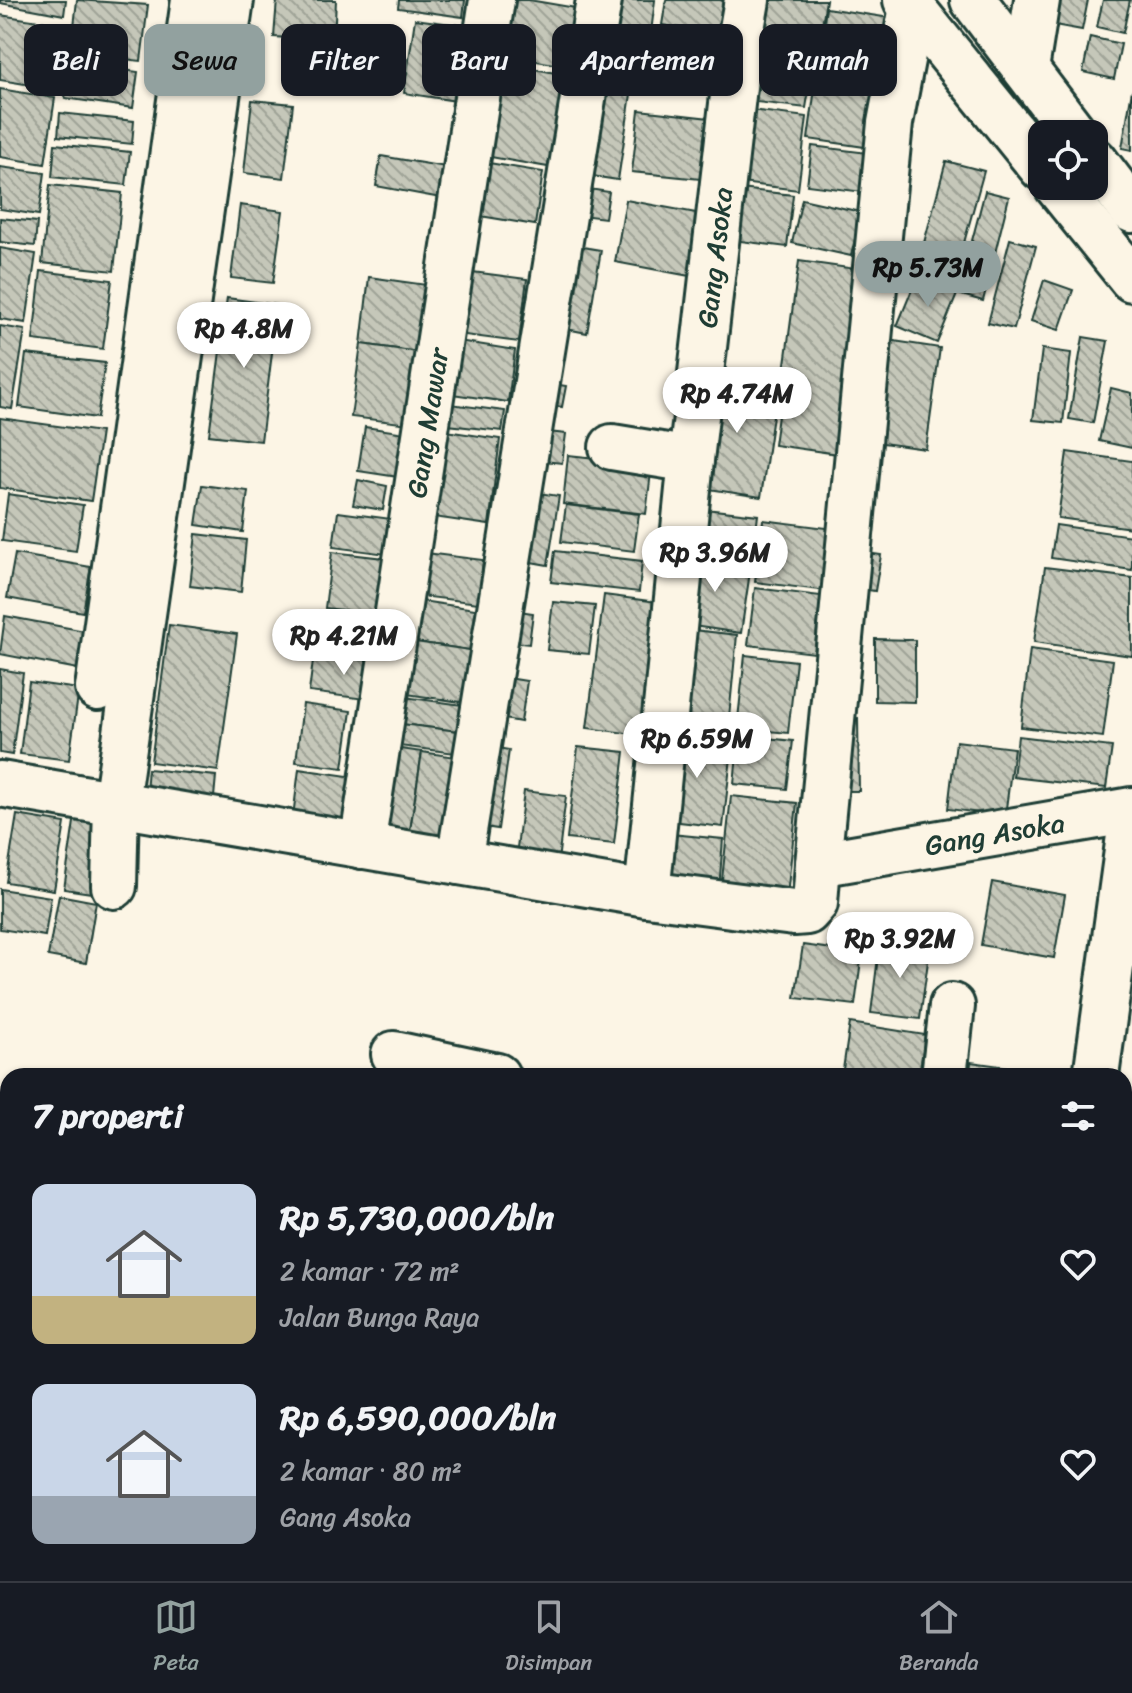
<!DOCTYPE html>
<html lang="id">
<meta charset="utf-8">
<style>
body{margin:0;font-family:Sriracha,sans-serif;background:#242831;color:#f1f3f6;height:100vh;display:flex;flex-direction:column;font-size:30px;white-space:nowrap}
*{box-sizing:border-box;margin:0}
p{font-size:26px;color:#9ea1a6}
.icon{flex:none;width:44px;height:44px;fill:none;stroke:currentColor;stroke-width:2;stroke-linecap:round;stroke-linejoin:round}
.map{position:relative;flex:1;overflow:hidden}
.drawer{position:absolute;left:0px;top:1068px;width:1132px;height:514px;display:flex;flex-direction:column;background:#171b24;border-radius:24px 24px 0 0;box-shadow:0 2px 6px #0004}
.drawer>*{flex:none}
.guide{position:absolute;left:24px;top:24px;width:1084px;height:72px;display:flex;gap:16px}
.buttons{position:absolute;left:1028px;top:120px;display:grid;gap:16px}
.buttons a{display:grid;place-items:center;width:80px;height:80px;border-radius:16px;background:#171b24;box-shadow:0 2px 6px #0004;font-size:40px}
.price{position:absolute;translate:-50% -68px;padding:0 18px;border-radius:28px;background:#fff;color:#222;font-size:26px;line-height:52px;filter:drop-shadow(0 2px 4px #0008)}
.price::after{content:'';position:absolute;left:50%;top:48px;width:24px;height:18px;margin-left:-12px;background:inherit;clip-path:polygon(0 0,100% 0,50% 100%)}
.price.selected{background:#92a19f;color:#111}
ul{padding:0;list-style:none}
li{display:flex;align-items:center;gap:24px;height:200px;padding:0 32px}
li span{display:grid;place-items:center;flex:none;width:224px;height:160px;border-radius:16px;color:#555}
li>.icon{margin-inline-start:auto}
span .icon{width:96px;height:96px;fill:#fffc;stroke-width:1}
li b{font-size:34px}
h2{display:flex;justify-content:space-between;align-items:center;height:96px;padding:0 32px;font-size:34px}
.tag{padding:0 28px;border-radius:16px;background:#171b24;box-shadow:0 2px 6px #0004;font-size:28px;line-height:72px}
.tag.selected{background:#92a19f;color:#111}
.tabs{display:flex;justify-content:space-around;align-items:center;height:112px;border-top:2px solid #363941;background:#171b24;font-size:22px;color:#9ea1a6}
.tabs a{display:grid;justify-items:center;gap:4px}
.tabs .selected{color:#92a19f}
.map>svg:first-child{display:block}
.building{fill:url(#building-back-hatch);stroke:#1f3d34;stroke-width:2}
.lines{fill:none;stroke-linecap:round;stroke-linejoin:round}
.minor-casing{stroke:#1f3d34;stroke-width:50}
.major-casing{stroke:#1f3d34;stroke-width:50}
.minor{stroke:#fcf5e5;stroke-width:44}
.major{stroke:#fcf5e5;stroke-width:44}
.labels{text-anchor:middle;stroke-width:6;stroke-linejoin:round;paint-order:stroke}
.street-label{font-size:28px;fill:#1f3d34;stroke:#fcf5e5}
</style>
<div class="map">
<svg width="1132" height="1581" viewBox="0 0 1132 1581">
<defs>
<pattern id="building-back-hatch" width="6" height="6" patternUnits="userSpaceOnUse" patternTransform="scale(2)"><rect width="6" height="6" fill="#c5c7b9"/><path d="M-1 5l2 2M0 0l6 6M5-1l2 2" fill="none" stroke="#9fa397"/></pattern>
</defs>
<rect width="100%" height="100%" fill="#fcf5e5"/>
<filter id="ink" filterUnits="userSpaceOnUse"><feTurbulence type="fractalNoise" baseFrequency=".0125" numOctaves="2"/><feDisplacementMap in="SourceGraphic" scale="16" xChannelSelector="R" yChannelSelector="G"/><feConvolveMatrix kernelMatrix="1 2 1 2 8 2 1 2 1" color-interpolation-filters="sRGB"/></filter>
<g filter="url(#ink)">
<g class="building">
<path d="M 0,0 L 66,0 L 64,15 L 0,3 Z"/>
<path d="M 77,0 L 148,5 L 141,61 L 71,53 Z"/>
<path d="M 277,0 L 336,0 L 334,41 L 274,37 Z"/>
<path d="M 399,0 L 465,0 L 463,17 L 398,8 Z"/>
<path d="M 506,0 L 529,0 L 576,8 L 565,66 L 497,54 Z"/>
<path d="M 607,0 L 655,0 L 647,65 L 599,59 Z"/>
<path d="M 666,0 L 734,0 L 728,36 L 662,25 Z"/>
<path d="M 770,0 L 826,0 L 818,50 L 763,42 Z"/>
<path d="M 1043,0 L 1088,0 L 1082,30 L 1038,22 Z"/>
<path d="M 1103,0 L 1130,0 L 1123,33 L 1097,27 Z"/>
<path d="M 826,8 L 897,19 L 879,149 L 808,139 Z"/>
<path d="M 0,15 L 65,25 L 56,89 L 0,80 Z"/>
<path d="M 415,19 L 474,27 L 463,102 L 404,93 Z"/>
<path d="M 1090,37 L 1121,44 L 1114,79 L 1083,72 Z"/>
<path d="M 763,53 L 814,60 L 806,108 L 756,102 Z"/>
<path d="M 70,62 L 138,72 L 133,108 L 65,98 Z"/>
<path d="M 503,63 L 566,75 L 548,167 L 485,156 Z"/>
<path d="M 587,73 L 633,81 L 618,180 L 572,173 Z"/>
<path d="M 0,89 L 55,98 L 45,164 L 0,157 Z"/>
<path d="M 1132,90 L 1132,150 L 1122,148 Z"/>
<path d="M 252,100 L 293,104 L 284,178 L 244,173 Z"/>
<path d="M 742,109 L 807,117 L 798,190 L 733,182 Z"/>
<path d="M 639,110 L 727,120 L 720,181 L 632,172 Z"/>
<path d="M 60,113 L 134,121 L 132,144 L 58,136 Z"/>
<path d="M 55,144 L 130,152 L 126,185 L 52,177 Z"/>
<path d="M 812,146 L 876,154 L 871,193 L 807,185 Z"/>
<path d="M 381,156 L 446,167 L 441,198 L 376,186 Z"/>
<path d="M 946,161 L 984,171 L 955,275 L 918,265 Z"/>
<path d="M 483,162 L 543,172 L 535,225 L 474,215 Z"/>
<path d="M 0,167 L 45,173 L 39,215 L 0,209 Z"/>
<path d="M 50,185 L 122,193 L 114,271 L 42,263 Z"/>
<path d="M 576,187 L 609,192 L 605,218 L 572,214 Z"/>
<path d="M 723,187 L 793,195 L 787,247 L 717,238 Z"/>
<path d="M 985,191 L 1009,197 L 983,301 L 958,294 Z"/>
<path d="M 802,199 L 861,212 L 851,256 L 792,243 Z"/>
<path d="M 626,200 L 707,215 L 695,277 L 615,262 Z"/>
<path d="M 240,205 L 283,211 L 273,283 L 231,278 Z"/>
<path d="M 0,218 L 37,222 L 35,246 L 0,242 Z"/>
<path d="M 1010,239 L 1036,246 L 1014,329 L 988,323 Z"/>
<path d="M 565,244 L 601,250 L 587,333 L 551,326 Z"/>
<path d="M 0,248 L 36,254 L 26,323 L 0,319 Z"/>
<path d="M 799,261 L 863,270 L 838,454 L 774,445 Z"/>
<path d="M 457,270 L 527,279 L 519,342 L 449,333 Z"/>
<path d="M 41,271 L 112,280 L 103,349 L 33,340 Z"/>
<path d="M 918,275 L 958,292 L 937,343 L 897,326 Z"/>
<path d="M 369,277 L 434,286 L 426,353 L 361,344 Z"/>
<path d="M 1044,280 L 1073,290 L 1059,330 L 1031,321 Z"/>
<path d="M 227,298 L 278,305 L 261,441 L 209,435 Z"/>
<path d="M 0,326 L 25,330 L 12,409 L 0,407 Z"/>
<path d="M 1083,337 L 1108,341 L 1093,423 L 1069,419 Z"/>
<path d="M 446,339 L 515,350 L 508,402 L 438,392 Z"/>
<path d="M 881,339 L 940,348 L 926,449 L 868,441 Z"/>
<path d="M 361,344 L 426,353 L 417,425 L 351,417 Z"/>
<path d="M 1042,349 L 1071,353 L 1063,423 L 1033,420 Z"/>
<path d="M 26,354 L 105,363 L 97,418 L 19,407 Z"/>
<path d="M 712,373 L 778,382 L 761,497 L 696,487 Z"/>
<path d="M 542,382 L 566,386 L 562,407 L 539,403 Z"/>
<path d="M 1111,388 L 1132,393 L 1132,448 L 1099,441 Z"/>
<path d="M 442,403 L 505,411 L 502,431 L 439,424 Z"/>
<path d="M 0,418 L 101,432 L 91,501 L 0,488 Z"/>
<path d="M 365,427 L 412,434 L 405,478 L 358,471 Z"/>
<path d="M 433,429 L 500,439 L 489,525 L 420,515 Z"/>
<path d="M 538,431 L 566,434 L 562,463 L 534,460 Z"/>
<path d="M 1067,452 L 1132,461 L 1132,528 L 1058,518 Z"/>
<path d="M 568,455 L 652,464 L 646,514 L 563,504 Z"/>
<path d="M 358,480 L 387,486 L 383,510 L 353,505 Z"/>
<path d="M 202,485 L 248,491 L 243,532 L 196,525 Z"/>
<path d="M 525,491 L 559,496 L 548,565 L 514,559 Z"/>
<path d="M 8,494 L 83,505 L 76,551 L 2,541 Z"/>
<path d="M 566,505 L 639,514 L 634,551 L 561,542 Z"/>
<path d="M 696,508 L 758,515 L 753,556 L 692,550 Z"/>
<path d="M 338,512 L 399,520 L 394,555 L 333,547 Z"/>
<path d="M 763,520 L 835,529 L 827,591 L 755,582 Z"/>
<path d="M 1056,525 L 1132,536 L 1132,570 L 1051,558 Z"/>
<path d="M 196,534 L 246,540 L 241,592 L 190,586 Z"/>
<path d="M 555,551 L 642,561 L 639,592 L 551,582 Z"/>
<path d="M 854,551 L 881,555 L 875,591 L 849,587 Z"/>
<path d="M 332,552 L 392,559 L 385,615 L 325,608 Z"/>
<path d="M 418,552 L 483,560 L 478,603 L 412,595 Z"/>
<path d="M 15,554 L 91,567 L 83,612 L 7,598 Z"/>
<path d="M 688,556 L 751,565 L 741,633 L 679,624 Z"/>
<path d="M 1045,567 L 1132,578 L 1132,656 L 1034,642 Z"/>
<path d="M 755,588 L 821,596 L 814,653 L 748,645 Z"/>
<path d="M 604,595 L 658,602 L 641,735 L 587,728 Z"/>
<path d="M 408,599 L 482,610 L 476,651 L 402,640 Z"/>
<path d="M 553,602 L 595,606 L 589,654 L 547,650 Z"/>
<path d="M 506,609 L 533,613 L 529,644 L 502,641 Z"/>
<path d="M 320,611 L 384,620 L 379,662 L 314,653 Z"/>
<path d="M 5,616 L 85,631 L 78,669 L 0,654 Z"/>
<path d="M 169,625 L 237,634 L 218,771 L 151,762 Z"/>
<path d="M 676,628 L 737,635 L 728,728 L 667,723 Z"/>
<path d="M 875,639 L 915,640 L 915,702 L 875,701 Z"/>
<path d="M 402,640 L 476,651 L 468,703 L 393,692 Z"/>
<path d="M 1030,649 L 1113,660 L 1103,737 L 1021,727 Z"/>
<path d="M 314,653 L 379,662 L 373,700 L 309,692 Z"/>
<path d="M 745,655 L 796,661 L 788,733 L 737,728 Z"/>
<path d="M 0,669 L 23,673 L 12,755 L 0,753 Z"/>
<path d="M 495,676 L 527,681 L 521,722 L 488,716 Z"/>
<path d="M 29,682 L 79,689 L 69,760 L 20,754 Z"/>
<path d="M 397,696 L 470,706 L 466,732 L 393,723 Z"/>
<path d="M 303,704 L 351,711 L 343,768 L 296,762 Z"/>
<path d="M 858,718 L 859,791 L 837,791 L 836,719 Z"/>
<path d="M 393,723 L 466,732 L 463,754 L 391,745 Z"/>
<path d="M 671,733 L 733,740 L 723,827 L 662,820 Z"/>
<path d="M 739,735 L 793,741 L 787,789 L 734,784 Z"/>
<path d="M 1018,736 L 1112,747 L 1106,788 L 1013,777 Z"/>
<path d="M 956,741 L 1014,748 L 1005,816 L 948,809 Z"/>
<path d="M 481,745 L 509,750 L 498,829 L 470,825 Z"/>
<path d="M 387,747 L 422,752 L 408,844 L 373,838 Z"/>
<path d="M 578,747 L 625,752 L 614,844 L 567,839 Z"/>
<path d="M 422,752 L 469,759 L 456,851 L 408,844 Z"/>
<path d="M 148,769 L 216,776 L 213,808 L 145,801 Z"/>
<path d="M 299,769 L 369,779 L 362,827 L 293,817 Z"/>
<path d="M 524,791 L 566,796 L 558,861 L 516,856 Z"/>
<path d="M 731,796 L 797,803 L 787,896 L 721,889 Z"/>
<path d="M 17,815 L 65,823 L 54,890 L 6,882 Z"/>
<path d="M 75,815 L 115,821 L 105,895 L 64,889 Z"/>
<path d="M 660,833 L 723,839 L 719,889 L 655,882 Z"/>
<path d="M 992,882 L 1065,895 L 1054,958 L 981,945 Z"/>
<path d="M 0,889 L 51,897 L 45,936 L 0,929 Z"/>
<path d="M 59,895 L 96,902 L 86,963 L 48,956 Z"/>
<path d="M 880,941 L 930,947 L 920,1019 L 871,1013 Z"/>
<path d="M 803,945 L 862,953 L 855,1005 L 795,998 Z"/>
<path d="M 850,1023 L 925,1035 L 919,1076 L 842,1076 Z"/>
<path d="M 971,1062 L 1037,1071 L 1037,1076 L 970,1076 Z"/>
<path d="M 1124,1308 L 1132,1309 L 1131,1360 L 1124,1359 Z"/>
</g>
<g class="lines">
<g class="minor-casing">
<g id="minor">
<path d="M 1026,69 L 1037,0"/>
<path d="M 612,447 L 691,460"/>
<path d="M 98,688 L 194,0"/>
<path id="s1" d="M 0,784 L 647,894 L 794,913 L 807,912 L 815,903 L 818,864 L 1132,810"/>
<path id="s2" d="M 362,846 L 492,0"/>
<path d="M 459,862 L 599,0"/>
<path d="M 818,864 L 890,123 L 912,7"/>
<path d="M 114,886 L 116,803 L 231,0"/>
<path id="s3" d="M 647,894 L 691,460 L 738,52 L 747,0"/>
<path d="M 394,1054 L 497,1076"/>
<path d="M 944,1076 L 952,1006"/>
<path d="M 1096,1076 L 1132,814"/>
<path d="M 1124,1295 L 1132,1296"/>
<path d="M 656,1574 L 662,1581"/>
<path d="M 1032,1581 L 1033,1574"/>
</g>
</g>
<g class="major-casing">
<g id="major">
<path d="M 906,0 L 1042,168"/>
<path d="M 973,0 L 1075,134"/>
<path d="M 1094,160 L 1132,210"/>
<path d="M 1057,186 L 1132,279"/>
</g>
</g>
<use href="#minor" class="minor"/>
<use href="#major" class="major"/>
</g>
</g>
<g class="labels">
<g class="street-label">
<text dy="10" stroke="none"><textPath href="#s3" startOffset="640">Gang Asoka</textPath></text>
<text dy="10" stroke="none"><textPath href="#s2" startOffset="428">Gang Mawar</textPath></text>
<text dy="10" stroke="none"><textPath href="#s1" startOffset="1048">Gang Asoka</textPath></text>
</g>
</g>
</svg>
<div class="buttons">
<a><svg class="icon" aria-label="locate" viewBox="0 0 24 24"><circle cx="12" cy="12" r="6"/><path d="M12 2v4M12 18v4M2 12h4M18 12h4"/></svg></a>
</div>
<b class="price selected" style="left:928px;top:309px">Rp 5.73M</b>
<b class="price" style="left:244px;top:370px">Rp 4.8M</b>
<b class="price" style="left:737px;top:435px">Rp 4.74M</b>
<b class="price" style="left:715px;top:594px">Rp 3.96M</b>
<b class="price" style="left:344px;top:677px">Rp 4.21M</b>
<b class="price" style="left:697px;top:780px">Rp 6.59M</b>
<b class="price" style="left:900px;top:980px">Rp 3.92M</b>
<div class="guide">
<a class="tag">Beli</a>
<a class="tag selected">Sewa</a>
<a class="tag">Filter</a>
<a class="tag">Baru</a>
<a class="tag">Apartemen</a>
<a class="tag">Rumah</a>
</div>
<section class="drawer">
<h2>7 properti<svg class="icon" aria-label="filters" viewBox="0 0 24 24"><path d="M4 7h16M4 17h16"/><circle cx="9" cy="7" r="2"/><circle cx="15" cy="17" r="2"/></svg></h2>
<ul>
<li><span style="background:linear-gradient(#c9d6e8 70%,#c2b280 0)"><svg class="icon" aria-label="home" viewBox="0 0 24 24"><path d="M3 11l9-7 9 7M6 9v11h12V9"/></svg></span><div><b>Rp 5,730,000/bln</b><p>2 kamar · 72 m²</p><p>Jalan Bunga Raya</p></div><svg class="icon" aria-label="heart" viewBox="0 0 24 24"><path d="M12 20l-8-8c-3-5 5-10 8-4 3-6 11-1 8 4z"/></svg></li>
<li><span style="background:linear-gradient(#c9d6e8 70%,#9aa5b1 0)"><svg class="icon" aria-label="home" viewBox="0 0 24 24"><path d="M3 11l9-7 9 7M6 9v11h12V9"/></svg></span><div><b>Rp 6,590,000/bln</b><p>2 kamar · 80 m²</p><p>Gang Asoka</p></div><svg class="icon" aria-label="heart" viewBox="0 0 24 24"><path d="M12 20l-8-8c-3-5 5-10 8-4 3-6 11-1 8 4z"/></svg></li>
</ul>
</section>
</div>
<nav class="tabs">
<a class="selected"><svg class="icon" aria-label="map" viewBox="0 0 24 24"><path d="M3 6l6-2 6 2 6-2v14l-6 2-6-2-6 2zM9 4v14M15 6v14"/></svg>Peta</a>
<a><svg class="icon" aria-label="saved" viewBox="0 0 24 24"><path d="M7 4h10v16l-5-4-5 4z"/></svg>Disimpan</a>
<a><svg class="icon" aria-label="home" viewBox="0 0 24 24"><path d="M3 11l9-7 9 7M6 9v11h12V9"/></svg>Beranda</a>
</nav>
